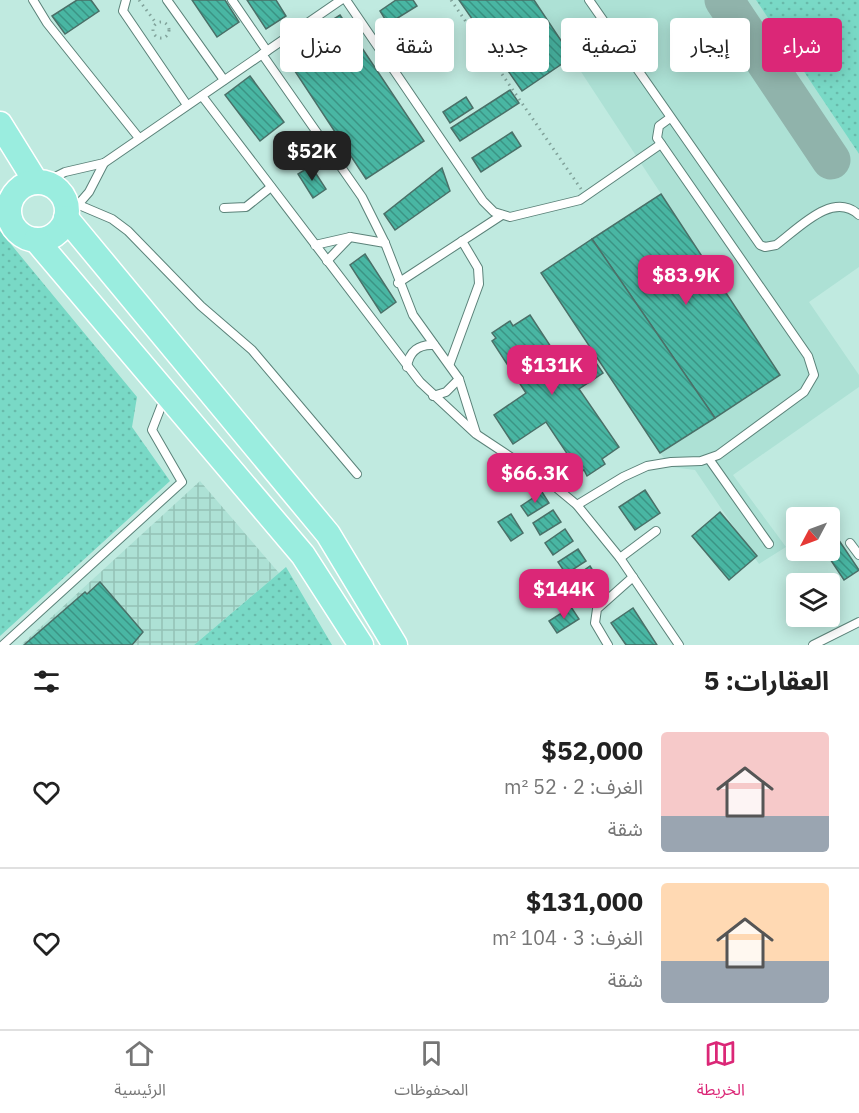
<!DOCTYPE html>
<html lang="ar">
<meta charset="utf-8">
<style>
body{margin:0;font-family:"IBM Plex Sans","Noto Sans Arabic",sans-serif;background:#f2f2f2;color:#222;direction:rtl;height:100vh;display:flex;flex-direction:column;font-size:22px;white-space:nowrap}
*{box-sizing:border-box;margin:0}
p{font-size:20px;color:#767676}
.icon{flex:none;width:33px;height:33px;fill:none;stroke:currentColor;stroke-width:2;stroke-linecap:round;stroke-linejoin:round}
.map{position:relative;height:645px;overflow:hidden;direction:ltr}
.details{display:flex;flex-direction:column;background:#fff;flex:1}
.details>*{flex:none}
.guide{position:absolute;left:18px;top:18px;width:824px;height:54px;direction:rtl;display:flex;gap:12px}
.needle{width:39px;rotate:229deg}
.controls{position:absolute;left:786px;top:507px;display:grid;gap:12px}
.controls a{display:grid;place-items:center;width:54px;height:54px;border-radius:6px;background:#fff;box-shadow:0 3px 15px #0003;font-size:30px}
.price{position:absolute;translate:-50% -51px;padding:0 14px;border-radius:12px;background:#db2777;color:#fff;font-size:20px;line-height:39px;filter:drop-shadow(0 2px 3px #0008)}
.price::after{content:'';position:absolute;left:50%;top:36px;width:18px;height:14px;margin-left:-9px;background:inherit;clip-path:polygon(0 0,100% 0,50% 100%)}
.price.current{background:#222;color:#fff}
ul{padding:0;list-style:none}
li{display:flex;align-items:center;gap:18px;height:150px;padding:0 30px}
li+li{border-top:2px solid #e0e0e0}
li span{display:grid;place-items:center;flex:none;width:168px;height:120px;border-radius:6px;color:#555}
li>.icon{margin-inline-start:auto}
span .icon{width:72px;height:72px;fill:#fffc;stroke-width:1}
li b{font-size:26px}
h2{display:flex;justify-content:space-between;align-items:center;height:72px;padding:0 30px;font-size:26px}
.tag{padding:0 21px;border-radius:6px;background:#fff;box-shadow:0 3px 15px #0003;font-size:21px;line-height:54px}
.tag.current{background:#db2777;color:#fff}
.menu{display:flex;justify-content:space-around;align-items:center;height:84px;border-top:2px solid #e0e0e0;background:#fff;font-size:16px;color:#767676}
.menu a{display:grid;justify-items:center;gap:3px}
.menu .current{color:#db2777}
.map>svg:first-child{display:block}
.built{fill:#ade1d5}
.industrial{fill:url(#industrial-grid)}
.grass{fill:url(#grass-dots)}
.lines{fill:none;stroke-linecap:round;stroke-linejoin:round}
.taxiway{stroke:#90b3ab;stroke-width:39}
.building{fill:url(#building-back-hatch);stroke:#4a7068;stroke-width:1.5}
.lane-casing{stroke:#5b8279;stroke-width:10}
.primary-casing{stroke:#fff;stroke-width:27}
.path{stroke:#81a29a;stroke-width:3;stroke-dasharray:1.5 4.5;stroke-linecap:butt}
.lane{stroke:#fff;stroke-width:8}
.primary{stroke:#9aeddf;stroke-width:24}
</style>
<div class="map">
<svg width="859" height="645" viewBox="0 0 859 645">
<defs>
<pattern id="industrial-grid" width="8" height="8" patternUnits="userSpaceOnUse" patternTransform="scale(1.5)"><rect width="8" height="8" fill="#ade1d5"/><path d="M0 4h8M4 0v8" fill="none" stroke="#94c1b6"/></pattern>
<pattern id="grass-dots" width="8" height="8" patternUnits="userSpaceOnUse" patternTransform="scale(1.5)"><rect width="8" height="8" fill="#79d9c6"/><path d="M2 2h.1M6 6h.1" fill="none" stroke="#68baaa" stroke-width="1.8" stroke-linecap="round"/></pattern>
<pattern id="building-back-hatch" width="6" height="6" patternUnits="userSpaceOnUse" patternTransform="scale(1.5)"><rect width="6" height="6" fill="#49b6a3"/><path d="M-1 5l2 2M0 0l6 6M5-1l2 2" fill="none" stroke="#3b9484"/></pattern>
</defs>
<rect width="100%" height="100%" fill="#c0eae0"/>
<path class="built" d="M 534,0 L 756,0 L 859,154 L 859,267 L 809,302 L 859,375 L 859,387 L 733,475 L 786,547 L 759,564 L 695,470 L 671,467 L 660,453 L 779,374 Z"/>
<path class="industrial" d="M 200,481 L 279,573 L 194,645 L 21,645 Z"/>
<g class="grass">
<path d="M 756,0 L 859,0 L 859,154 Z"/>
<path d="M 0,231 L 137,397 L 132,427 L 170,481 L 0,636 Z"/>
<path d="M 286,567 L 332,645 L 194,645 L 279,573 Z"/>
</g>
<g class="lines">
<path class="taxiway" d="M 724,0 L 831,160"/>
</g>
<g class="building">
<path d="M 77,0 L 91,0 L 99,11 L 65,34 L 52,16 Z"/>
<path d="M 192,0 L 225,0 L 239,22 L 217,37 Z"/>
<path d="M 247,0 L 276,0 L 286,16 L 266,29 Z"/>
<path d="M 396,0 L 413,0 L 417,6 L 388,24 L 380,11 Z"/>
<path d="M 459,0 L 534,0 L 572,57 L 522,91 Z"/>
<path d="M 340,15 L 424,141 L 366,179 L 281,50 L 309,32 L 307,29 L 318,22 L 321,27 Z"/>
<path d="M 250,76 L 284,122 L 260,141 L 225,95 Z"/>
<path d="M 510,90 L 519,103 L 460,141 L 451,128 Z"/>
<path d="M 466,97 L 473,108 L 450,123 L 443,112 Z"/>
<path d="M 512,132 L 521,146 L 481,172 L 472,158 Z"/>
<path d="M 311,166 L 326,189 L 313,198 L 298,174 Z"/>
<path d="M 442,168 L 450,191 L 395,230 L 384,214 Z"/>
<path d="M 661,194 L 780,375 L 715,418 L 592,239 Z"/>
<path d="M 592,239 L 715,418 L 660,453 L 541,273 Z"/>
<path d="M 365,254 L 396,302 L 381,313 L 350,265 Z"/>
<path d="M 530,315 L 566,370 L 590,354 L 603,373 L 579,389 L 619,447 L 602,459 L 605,464 L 587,476 L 584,470 L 580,473 L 546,422 L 513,444 L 494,415 L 526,393 L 492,341 L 496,338 L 492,333 L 510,321 L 513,326 Z"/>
<path d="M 645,490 L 660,513 L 635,530 L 619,507 Z"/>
<path d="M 542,492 L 549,503 L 528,516 L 521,506 Z"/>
<path d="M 553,510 L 561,522 L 540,535 L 533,523 Z"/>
<path d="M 720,512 L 757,556 L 729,580 L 692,536 Z"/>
<path d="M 511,514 L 523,533 L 511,541 L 498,522 Z"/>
<path d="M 830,527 L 859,570 L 844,580 L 824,550 L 830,550 Z"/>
<path d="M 565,529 L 573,541 L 553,555 L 545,543 Z"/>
<path d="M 578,549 L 586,561 L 566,574 L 558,562 Z"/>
<path d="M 590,566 L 598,579 L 578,593 L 570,580 Z"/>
<path d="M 100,582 L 143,632 L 132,645 L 24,645 L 85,592 L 87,594 Z"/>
<path d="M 571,607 L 579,619 L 557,633 L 549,621 Z"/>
<path d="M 633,608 L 657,645 L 626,645 L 611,623 Z"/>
</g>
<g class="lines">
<g class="lane-casing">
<g id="lane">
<path d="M 33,0 L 47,23 L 139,138"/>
<path d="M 126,0 L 123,11 L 187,105"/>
<path d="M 167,0 L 224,80"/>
<path d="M 232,0 L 267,51"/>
<path d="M 346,0 L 483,201 L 494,212 L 510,217 L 580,200 L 661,144"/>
<path d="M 589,0 L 760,245 L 765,247 L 776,245 C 798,229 833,190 859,215"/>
<path d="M 262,54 L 362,197 L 385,243 L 413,315 L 459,379 L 476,433"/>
<path d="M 202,96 L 420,382 L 476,434 L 553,485 L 577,505 L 620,558 L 679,645"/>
<path d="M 43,183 L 65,172 L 104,163 L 341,0"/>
<path d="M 79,205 L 112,219 L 128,231 L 201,306 L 252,350 L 357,474"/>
<path d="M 76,207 L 89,192 L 104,163"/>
<path d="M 224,208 L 246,207 L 271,187"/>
<path d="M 315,245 L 350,237 L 385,243"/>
<path d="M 327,261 L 350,237"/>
<path d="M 398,283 L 502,215"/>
<path d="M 450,363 L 479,284 L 478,268 L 462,241"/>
<path d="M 407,367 C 409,351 419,344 434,345"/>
<path d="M 433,396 L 446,392 L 459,379"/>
<path d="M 709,459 L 769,544"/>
<path d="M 577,505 L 623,477 L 647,466 L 671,462 L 701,461 L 718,455 L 804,392 L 814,375 L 808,356 L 657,138 L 659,126 L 670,118"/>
<path d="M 850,543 L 859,555"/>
<path d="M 620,558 L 656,531"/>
<path d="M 3,645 L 182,482 L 152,430 L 164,399"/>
<path d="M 608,645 L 595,623 L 597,609 L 633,577"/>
<path d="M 813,645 L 859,622"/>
</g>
</g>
<g class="primary-casing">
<g id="primary">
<path d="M 0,124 L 36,182"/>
<circle cx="38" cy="211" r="29"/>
<path d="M 66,218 L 328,534 L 395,645"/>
<path d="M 36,240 L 303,555 L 361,645"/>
</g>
</g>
<g class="path">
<path d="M 139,0 L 156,23"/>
<path d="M 451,0 L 581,189"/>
<circle cx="161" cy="30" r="8"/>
</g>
<use href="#lane" class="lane"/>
<use href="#primary" class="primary"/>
</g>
</svg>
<div class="controls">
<a><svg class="needle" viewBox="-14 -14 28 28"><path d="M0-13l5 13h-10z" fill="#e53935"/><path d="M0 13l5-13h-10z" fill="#767676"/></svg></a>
<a><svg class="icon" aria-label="layers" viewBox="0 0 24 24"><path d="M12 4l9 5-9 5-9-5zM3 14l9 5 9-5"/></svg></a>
</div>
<b class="price current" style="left:312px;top:182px">$52K</b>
<b class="price" style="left:686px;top:306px">$83.9K</b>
<b class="price" style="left:552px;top:396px">$131K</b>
<b class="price" style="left:535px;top:504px">$66.3K</b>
<b class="price" style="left:564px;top:620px">$144K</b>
<div class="guide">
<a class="tag current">شراء</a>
<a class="tag">إيجار</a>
<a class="tag">تصفية</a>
<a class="tag">جديد</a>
<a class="tag">شقة</a>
<a class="tag">منزل</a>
</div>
</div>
<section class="details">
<h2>العقارات: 5<svg class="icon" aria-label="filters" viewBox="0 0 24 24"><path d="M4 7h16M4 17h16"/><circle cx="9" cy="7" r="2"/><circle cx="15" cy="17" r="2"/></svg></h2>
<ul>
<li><span style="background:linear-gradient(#f6c9c9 70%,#9aa5b1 0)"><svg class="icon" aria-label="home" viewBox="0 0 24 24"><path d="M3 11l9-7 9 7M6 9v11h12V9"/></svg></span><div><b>$52,000</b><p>الغرف: 2 · 52 m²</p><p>شقة</p></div><svg class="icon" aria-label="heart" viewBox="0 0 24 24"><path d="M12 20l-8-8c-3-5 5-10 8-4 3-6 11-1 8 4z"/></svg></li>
<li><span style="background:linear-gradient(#ffd9b3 65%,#9aa5b1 0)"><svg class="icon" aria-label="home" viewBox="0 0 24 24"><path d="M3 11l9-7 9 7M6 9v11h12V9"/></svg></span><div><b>$131,000</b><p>الغرف: 3 · 104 m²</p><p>شقة</p></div><svg class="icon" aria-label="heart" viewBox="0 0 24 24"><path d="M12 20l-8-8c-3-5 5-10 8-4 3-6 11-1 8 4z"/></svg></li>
</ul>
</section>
<nav class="menu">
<a class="current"><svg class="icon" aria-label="map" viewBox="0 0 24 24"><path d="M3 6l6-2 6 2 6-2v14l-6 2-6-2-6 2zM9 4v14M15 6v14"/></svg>الخريطة</a>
<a><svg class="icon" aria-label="saved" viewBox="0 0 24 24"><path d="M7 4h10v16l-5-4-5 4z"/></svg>المحفوظات</a>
<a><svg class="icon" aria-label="home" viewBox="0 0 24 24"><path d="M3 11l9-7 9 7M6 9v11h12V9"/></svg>الرئيسية</a>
</nav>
